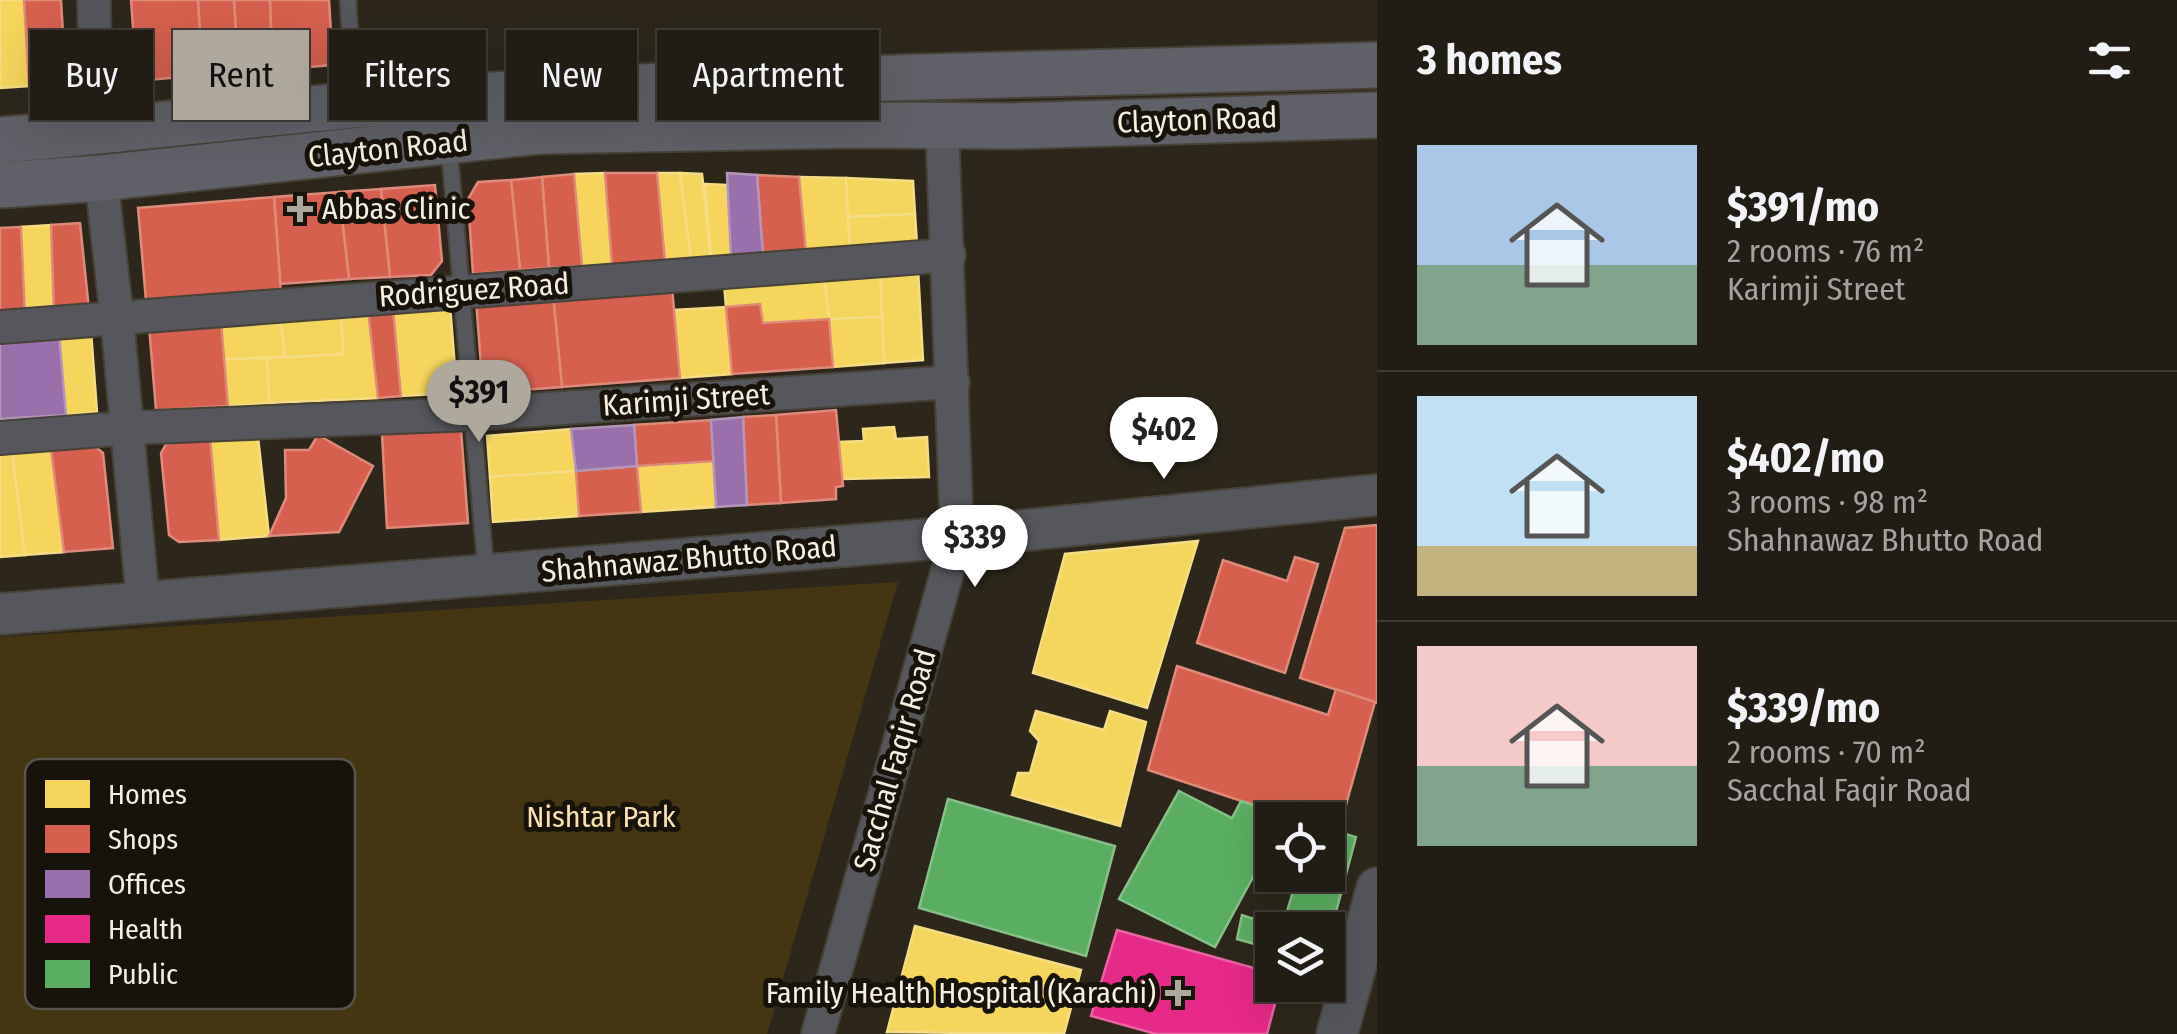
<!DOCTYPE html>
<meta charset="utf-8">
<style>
body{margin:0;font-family:"Fira Sans Condensed",sans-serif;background:#2e2a22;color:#f1f3f6;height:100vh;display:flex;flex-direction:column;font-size:38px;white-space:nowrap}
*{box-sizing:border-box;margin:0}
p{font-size:32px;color:#a2a2a0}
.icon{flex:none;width:55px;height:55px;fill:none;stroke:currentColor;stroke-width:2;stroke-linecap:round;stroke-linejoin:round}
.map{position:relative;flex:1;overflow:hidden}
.details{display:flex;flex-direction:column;background:#221d14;width:800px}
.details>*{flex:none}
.top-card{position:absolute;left:30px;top:30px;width:950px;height:90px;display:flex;gap:20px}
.tools{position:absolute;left:1255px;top:802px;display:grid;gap:20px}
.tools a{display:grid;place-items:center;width:90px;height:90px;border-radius:0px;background:#221d14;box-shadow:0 10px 40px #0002,0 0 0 2px #3f3b34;font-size:50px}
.price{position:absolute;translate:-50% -85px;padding:0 22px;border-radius:35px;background:#fff;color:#222;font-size:32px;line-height:65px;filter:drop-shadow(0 2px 5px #0008)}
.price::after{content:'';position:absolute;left:50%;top:60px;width:30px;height:22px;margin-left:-15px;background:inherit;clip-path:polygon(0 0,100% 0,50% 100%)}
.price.active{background:#afa89c;color:#111}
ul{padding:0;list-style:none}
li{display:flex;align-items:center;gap:30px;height:250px;padding:0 40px}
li+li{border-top:2px solid #3f3b34}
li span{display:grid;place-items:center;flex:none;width:280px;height:200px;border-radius:0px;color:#555}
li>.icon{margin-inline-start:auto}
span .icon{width:120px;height:120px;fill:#fffc;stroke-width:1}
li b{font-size:42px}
h2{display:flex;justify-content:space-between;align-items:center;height:120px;padding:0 40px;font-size:42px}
.pill{padding:0 35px;border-radius:0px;background:#221d14;box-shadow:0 10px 40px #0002,0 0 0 2px #3f3b34;font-size:35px;line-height:90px}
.pill.active{background:#afa89c;color:#111}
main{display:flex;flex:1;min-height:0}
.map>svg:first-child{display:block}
.green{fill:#453511}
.homes{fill:#f6d55c;stroke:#f6dc84;stroke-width:2.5}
.shops{fill:#d6604d;stroke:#df8b79;stroke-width:2.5}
.offices{fill:#9970ab;stroke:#b596bb;stroke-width:2.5}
.health{fill:#e7298a;stroke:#eb64a4;stroke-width:2.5}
.public{fill:#5aae61;stroke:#88c187;stroke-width:2.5}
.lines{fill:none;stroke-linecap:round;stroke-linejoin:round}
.service-casing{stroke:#474238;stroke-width:19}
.minor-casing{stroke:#474238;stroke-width:36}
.tertiary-casing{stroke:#474238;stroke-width:44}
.secondary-casing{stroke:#474238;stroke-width:49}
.service{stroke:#56575c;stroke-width:15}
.minor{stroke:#56575c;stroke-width:32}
.tertiary{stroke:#56575c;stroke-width:40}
.secondary{stroke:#606168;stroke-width:45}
.poi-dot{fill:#afa89c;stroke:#18130a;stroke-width:4}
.labels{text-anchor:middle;stroke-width:10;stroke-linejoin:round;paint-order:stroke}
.street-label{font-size:30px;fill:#f5eee1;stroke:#18130a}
.poi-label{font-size:30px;fill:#f5eee1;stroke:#18130a;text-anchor:start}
.park-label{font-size:30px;fill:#fce1b0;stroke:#18130a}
.key{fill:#18130a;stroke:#5a554a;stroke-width:2.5}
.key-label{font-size:28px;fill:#f5eee1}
</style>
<main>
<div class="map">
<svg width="1377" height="1034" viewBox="0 0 1377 1034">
<rect width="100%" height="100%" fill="#2d271b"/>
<path class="green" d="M 898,582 L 767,1034 L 0,1034 L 0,637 Z"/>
<g class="homes">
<path d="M 0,0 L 24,0 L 29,86 L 0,88 Z"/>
<path d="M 605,173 L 612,265 L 582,266 L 574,174 Z"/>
<path d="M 657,173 L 680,173 L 691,260 L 665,261 Z"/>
<path d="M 680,173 L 702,174 L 711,258 L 691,260 Z"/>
<path d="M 799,177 L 846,178 L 850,249 L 806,252 Z"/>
<path d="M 846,178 L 913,181 L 915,214 L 848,217 Z"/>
<path d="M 705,184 L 727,185 L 731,257 L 711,258 Z"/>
<path d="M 915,214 L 917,245 L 850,249 L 848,217 Z"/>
<path d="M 51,225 L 54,313 L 25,315 L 21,227 Z"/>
<path d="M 918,269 L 923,360 L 884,363 L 880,272 Z"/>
<path d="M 880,272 L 882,317 L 829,319 L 824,276 Z"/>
<path d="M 824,276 L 829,319 L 763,323 L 760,304 L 726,307 L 724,283 Z"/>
<path d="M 450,305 L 457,393 L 401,396 L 393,309 Z"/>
<path d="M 726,307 L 732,374 L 680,378 L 674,310 Z"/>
<path d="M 368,310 L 378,398 L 269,403 L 267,358 L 343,354 L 341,312 Z"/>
<path d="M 341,312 L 343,354 L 285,357 L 280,316 Z"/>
<path d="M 280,316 L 285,357 L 224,359 L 221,321 Z"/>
<path d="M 882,317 L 884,363 L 833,367 L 829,319 Z"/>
<path d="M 91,331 L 97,412 L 66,415 L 59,334 Z"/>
<path d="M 267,358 L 269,403 L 228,406 L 224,359 Z"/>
<path d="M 894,427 L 896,439 L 927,437 L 929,477 L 843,479 L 839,442 L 864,441 L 863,429 Z"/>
<path d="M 571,429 L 576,471 L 490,477 L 487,436 Z"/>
<path d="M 210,437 L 258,437 L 269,536 L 219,540 Z"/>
<path d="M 51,449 L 64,552 L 25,555 L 12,452 Z"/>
<path d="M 12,452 L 25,555 L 0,557 L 0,453 Z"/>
<path d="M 714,461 L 716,507 L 641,512 L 637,466 Z"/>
<path d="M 576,471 L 579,516 L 493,522 L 490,477 Z"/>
<path d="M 1198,541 L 1147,708 L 1033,673 L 1065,554 Z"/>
<path d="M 1036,711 L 1104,730 L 1110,711 L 1146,722 L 1120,826 L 1012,795 L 1018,773 L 1030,773 L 1039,741 L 1030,731 Z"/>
<path d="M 915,926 L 1081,970 L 1064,1034 L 887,1032 Z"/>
</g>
<g class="shops">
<path d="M 24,0 L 61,0 L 66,84 L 29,86 Z"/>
<path d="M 131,0 L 198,0 L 203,75 L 137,81 Z"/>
<path d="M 198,0 L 234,0 L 239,73 L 203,75 Z"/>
<path d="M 234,0 L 270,0 L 273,70 L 239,73 Z"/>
<path d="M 270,0 L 329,0 L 333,65 L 273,70 Z"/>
<path d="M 605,173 L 657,173 L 665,261 L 612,265 Z"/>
<path d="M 574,174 L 582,266 L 549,268 L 542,177 Z"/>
<path d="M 757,175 L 799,177 L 806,252 L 763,255 Z"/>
<path d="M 542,177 L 549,268 L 520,270 L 511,180 Z"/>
<path d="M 511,180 L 520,270 L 473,274 L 468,199 L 478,182 Z"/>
<path d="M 435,185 L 442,261 L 431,275 L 390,277 L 381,189 Z"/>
<path d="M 381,189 L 390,277 L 349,279 L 339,192 Z"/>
<path d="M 339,192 L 349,279 L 280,284 L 274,197 Z"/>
<path d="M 274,197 L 281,293 L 146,301 L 138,208 Z"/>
<path d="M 80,223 L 89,310 L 54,313 L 51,225 Z"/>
<path d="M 21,227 L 25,315 L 0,317 L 0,228 Z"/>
<path d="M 672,287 L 680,378 L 562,387 L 553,295 Z"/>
<path d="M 553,295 L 562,387 L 483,393 L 476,300 Z"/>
<path d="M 760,304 L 763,323 L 829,319 L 833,367 L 732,374 L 726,307 Z"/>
<path d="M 393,309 L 401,396 L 378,398 L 368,310 Z"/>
<path d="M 221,321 L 228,406 L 156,410 L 149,326 Z"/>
<path d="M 836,410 L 843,486 L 836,487 L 836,499 L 781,503 L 776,415 Z"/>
<path d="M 776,415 L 781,503 L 747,505 L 743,417 Z"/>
<path d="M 711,420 L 714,461 L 637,466 L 634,425 Z"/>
<path d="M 461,429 L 468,523 L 387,528 L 382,434 Z"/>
<path d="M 318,435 L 373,466 L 339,532 L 269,536 L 286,498 L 285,450 L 309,450 Z"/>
<path d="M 210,437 L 219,540 L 179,542 L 169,535 L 161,453 L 169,439 Z"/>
<path d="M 93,445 L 103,453 L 113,548 L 64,552 L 51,449 Z"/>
<path d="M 637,466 L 641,512 L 579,516 L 576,471 Z"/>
<path d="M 1377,525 L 1377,703 L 1300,678 L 1345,528 Z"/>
<path d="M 1295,557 L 1318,564 L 1285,673 L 1197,643 L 1223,560 L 1287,581 Z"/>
<path d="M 1177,666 L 1328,715 L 1336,689 L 1375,702 L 1338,833 L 1328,829 L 1328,820 L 1299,820 L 1148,770 Z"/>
</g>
<g class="offices">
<path d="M 727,173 L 757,175 L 763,255 L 731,257 Z"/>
<path d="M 59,334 L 66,415 L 0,419 L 0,338 Z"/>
<path d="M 743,417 L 747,505 L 716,507 L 711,420 Z"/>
<path d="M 634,425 L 637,466 L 576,471 L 571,429 Z"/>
</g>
<path class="health" d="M 1117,930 L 1272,973 L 1272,985 L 1280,985 L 1267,1034 L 1156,1034 L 1091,1016 Z"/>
<g class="public">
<path d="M 1179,791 L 1232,818 L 1241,801 L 1299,820 L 1272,820 L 1272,857 L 1265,855 L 1215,947 L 1119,899 Z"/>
<path d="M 948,799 L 1115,846 L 1086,956 L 919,908 Z"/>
<path d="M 1328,829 L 1356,837 L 1328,942 L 1328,930 L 1272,930 L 1272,949 L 1237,939 L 1242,915 L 1282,928 L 1298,875 L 1328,875 Z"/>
</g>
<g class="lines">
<g class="service-casing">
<g id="service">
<path d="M 348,0 L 354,101"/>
<path d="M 449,146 L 486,571"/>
</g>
</g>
<g class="minor-casing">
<g id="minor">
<path d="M 94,0 L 96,133"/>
<path d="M 101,178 L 117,318 L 143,602"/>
<path d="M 0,327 L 949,255"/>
<path d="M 0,438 L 127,428 L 472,414 L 953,382"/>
<path d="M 818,1034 L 957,537 L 942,125"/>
</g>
</g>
<g class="tertiary-casing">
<g id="tertiary">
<path d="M 0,614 L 957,537 L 1377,495"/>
<path d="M 1337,1034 L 1377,888"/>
</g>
</g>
<g class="secondary-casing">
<g id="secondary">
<path d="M 0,140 C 119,131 236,115 355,105 C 695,77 1036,76 1377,65"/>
<path d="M 0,185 L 101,178 L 540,131 L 855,125 L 1012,126 L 1377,115"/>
</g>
</g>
<use href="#service" class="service"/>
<use href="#minor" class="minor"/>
<use href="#tertiary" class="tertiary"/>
<use href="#secondary" class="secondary"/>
</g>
<g class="poi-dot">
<path d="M295 194h10v10h10v10h-10v10h-10v-10h-10v-10h10z"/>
<path d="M1173 978h10v10h10v10h-10v10h-10v-10h-10v-10h10z"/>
</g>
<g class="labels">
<g class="street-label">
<text transform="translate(1197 120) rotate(-2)" y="10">Clayton Road</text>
<text transform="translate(388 149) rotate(-6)" y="10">Clayton Road</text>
<text transform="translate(474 290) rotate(-4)" y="10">Rodriguez Road</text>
<text transform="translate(686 400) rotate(-4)" y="10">Karimji Street</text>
<text transform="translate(689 559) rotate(-5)" y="10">Shahnawaz Bhutto Road</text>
<text transform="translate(895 760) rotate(-74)" y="10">Sacchal Faqir Road</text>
</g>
<g class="poi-label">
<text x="322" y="219">Abbas Clinic</text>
<text x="1156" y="1003" text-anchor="end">Family Health Hospital (Karachi)</text>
</g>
<g class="park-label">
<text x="601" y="827">Nishtar Park</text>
</g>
</g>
<rect x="25" y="759" width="330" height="250" rx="15" class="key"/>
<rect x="45" y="780" width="45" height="28" fill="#f6d55c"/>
<rect x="45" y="825" width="45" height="28" fill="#d6604d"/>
<rect x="45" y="870" width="45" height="28" fill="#9970ab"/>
<rect x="45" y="915" width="45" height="28" fill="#e7298a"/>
<rect x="45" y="960" width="45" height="28" fill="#5aae61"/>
<g class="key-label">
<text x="108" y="804">Homes</text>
<text x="108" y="849">Shops</text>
<text x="108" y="894">Offices</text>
<text x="108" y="939">Health</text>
<text x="108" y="984">Public</text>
</g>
</svg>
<div class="tools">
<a><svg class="icon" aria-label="locate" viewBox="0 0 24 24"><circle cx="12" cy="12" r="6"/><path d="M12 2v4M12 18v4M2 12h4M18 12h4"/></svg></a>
<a><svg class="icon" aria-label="layers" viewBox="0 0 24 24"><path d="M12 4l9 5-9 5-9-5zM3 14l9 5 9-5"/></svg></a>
</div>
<b class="price active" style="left:479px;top:445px">$391</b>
<b class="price" style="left:1164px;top:482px">$402</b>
<b class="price" style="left:975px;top:590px">$339</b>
<div class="top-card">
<a class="pill">Buy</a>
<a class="pill active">Rent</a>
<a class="pill">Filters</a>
<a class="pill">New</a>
<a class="pill">Apartment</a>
</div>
</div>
<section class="details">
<h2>3 homes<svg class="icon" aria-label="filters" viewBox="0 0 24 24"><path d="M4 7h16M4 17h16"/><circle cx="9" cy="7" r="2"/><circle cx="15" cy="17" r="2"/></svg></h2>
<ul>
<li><span style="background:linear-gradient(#a9c7e8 60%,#7fa58c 0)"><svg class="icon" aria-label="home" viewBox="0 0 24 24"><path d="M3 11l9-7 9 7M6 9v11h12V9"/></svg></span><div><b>$391/mo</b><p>2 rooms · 76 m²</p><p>Karimji Street</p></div></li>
<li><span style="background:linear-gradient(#bfe0f5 75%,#c2b280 0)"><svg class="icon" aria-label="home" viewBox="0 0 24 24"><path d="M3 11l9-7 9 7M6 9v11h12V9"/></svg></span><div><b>$402/mo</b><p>3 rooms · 98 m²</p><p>Shahnawaz Bhutto Road</p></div></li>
<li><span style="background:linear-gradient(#f6c9c9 60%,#7fa58c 0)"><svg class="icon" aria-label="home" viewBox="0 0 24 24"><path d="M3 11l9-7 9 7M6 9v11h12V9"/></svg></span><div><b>$339/mo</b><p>2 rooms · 70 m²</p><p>Sacchal Faqir Road</p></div></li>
</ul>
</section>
</main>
